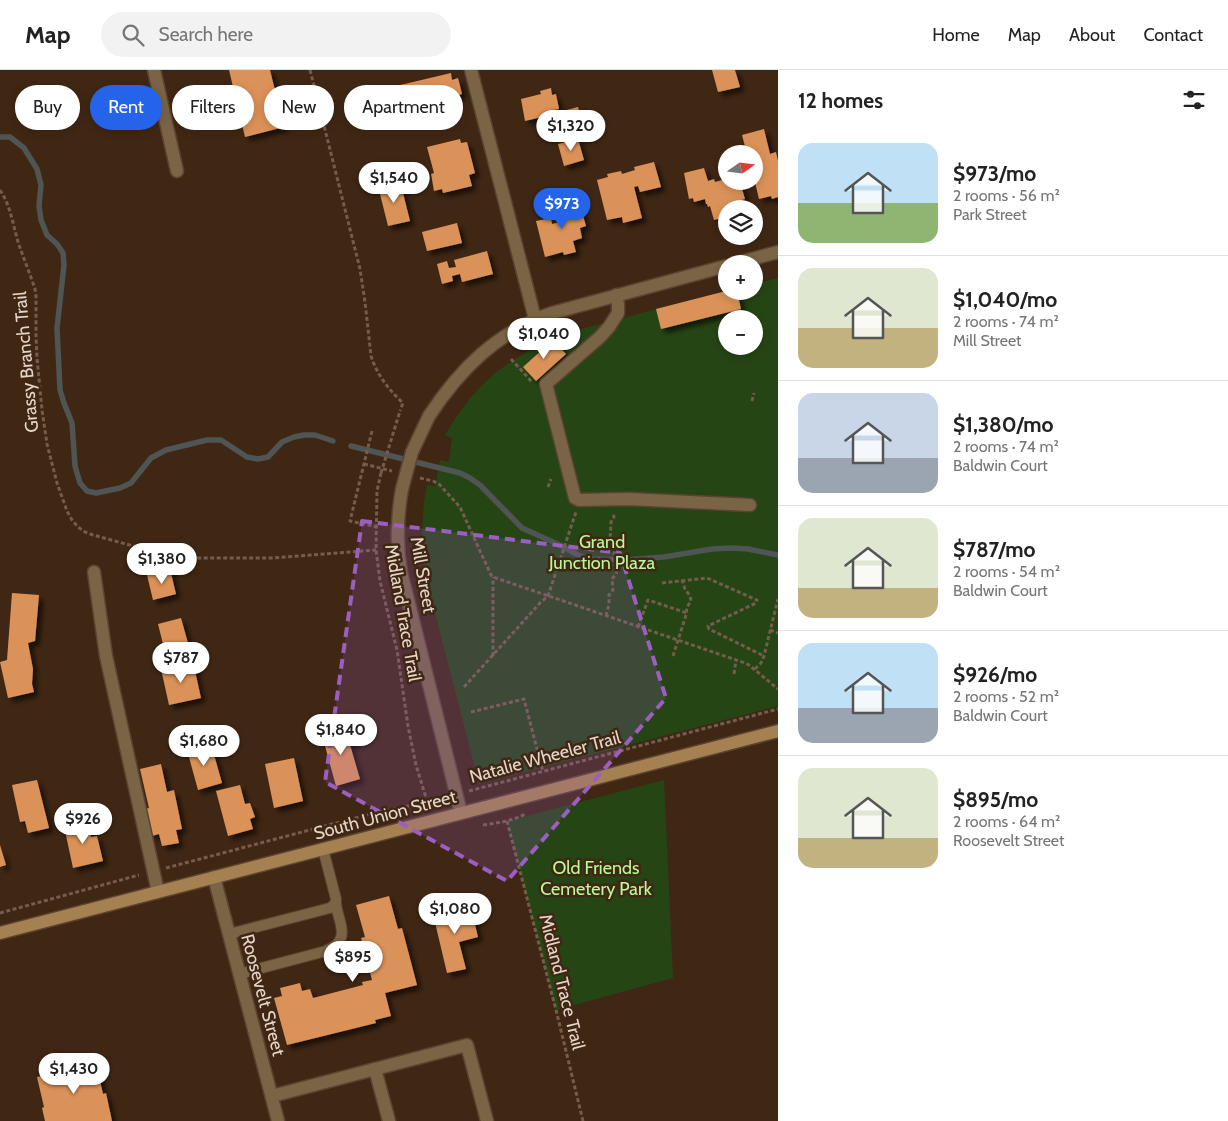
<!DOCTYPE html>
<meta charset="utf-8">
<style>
body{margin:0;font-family:Cabin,sans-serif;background:#f2f2f2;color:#222;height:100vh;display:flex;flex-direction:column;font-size:19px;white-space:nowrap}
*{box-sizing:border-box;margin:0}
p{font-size:16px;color:#767676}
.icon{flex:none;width:28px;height:28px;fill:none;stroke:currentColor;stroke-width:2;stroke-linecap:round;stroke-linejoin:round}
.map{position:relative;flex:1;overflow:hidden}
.panel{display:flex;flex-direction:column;background:#fff;width:450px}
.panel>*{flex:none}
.banner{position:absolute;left:15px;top:15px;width:475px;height:45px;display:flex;gap:10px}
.needle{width:32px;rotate:76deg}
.fabs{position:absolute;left:718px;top:75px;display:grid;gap:10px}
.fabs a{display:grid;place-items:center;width:45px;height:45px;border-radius:50%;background:#fff;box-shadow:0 2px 8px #0003;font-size:25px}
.price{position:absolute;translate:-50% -42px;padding:0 11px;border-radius:18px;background:#fff;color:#222;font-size:16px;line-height:32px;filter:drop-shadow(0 1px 2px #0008)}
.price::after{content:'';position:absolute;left:50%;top:30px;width:15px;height:11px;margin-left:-8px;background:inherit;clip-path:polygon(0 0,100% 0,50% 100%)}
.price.on{background:#2563eb;color:#fff}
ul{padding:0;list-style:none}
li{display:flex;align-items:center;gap:15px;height:125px;padding:0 20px}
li+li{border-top:1px solid #e0e0e0}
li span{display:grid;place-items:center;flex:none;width:140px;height:100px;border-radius:15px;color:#555}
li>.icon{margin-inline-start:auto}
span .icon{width:60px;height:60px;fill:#fffc;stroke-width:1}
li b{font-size:21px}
h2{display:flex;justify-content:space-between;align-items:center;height:60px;padding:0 20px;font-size:21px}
.tag{padding:0 18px;border-radius:22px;background:#fff;box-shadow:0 2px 8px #0003;font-size:18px;line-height:45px}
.tag.on{background:#2563eb;color:#fff}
header{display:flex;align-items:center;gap:30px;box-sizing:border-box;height:70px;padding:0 25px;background:#fff;border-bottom:1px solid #e0e0e0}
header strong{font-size:24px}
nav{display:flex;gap:28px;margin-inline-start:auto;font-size:18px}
.search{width:350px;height:45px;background:#f2f2f2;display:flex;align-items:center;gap:12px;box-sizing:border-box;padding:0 18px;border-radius:28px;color:#767676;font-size:19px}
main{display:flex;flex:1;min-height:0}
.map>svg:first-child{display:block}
.green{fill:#264514;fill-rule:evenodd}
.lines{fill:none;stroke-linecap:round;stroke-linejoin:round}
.stream{stroke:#4f5454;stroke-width:5.5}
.building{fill:#db9258;filter:url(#shadow)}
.lane-casing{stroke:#5b4331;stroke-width:12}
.street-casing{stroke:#5b4331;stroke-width:15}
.secondary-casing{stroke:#5b4331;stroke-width:15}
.path{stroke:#745d4d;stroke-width:3;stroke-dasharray:4 2.5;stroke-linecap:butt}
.lane{stroke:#7a6446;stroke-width:10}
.street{stroke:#7a6446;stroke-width:12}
.secondary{stroke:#a58151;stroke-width:12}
.street-bridge-casing{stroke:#5b4331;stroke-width:15;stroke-linecap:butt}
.path-bridge{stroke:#745d4d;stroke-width:3;stroke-dasharray:4 2.5;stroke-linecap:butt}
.street-bridge{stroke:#7a6446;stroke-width:12}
.marked{fill:#9b5fc2;fill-opacity:0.2;stroke:#9b5fc2;stroke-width:4;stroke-dasharray:10 6;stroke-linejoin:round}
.labels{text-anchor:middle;stroke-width:5;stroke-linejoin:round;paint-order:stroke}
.street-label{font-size:18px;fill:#e6d6ca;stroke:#402714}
.park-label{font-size:18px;fill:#b8fa97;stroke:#402714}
</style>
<header>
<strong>Map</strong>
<div class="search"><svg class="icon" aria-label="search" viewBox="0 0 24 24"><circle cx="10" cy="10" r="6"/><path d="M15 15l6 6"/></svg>Search here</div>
<nav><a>Home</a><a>Map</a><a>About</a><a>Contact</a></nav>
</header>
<main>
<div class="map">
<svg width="778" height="1051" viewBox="0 0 778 1051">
<defs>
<filter id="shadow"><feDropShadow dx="4.5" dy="4.5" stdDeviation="2.5" flood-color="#0009"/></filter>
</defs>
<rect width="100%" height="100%" fill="#402714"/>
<g class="green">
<path d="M 778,208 L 778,636 L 479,714 L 425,504 C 421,474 421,445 427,415 L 435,416 L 440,390 L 449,392 L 452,368 L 445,365 L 455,349 L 471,327 L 479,318 L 495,303 L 509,293 L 541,273 L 566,263 L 726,221 L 754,221 L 754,214 ZM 726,249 L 754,249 L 754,276 L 726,276 Z"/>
<path d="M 664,710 L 673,908 L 556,940 L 507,751 Z"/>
</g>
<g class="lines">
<g class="stream">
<path d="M 0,67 L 10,67 L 24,78 L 37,99 L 41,115 L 39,136 L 41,150 L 47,165 L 57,174 L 63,183 L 64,195 L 57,258 L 60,320 L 64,333 L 72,353 L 75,396 L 80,413 L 87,421 L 96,423 L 120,418 L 131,413 L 151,388 L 166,380 L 207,370 L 221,370 L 247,387 L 258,389 L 268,387 L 282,372 L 294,367 L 304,365 L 315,365 L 333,371"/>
<path d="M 351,376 L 460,403 L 470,408 L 480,415 L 522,458 L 564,477 L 578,485 L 589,489 L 624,490 L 664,487 L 712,479 L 731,478 L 748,479 L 778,485"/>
</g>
</g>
<g class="building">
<path d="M 229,0 L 270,0 L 284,57 L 245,67 Z"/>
<path d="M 712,0 L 735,0 L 740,17 L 718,22 Z"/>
<path d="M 451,3 L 452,10 L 458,8 L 462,24 L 456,26 L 457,30 L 381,48 L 375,21 Z"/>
<path d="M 551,18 L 552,25 L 556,24 L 559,39 L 545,42 L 546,46 L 525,51 L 521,29 L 541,24 L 540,21 Z"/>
<path d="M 578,37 L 583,56 L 564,61 L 559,42 Z"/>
<path d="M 764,59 L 770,84 L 776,82 L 778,91 L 778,127 L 772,129 L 771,126 L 759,129 L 754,108 L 754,84 L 747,84 L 742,65 Z"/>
<path d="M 460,69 L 461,73 L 467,72 L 475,103 L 469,105 L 472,116 L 443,123 L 442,119 L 434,121 L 431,104 L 434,103 L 427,77 Z"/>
<path d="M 578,69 L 584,90 L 564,96 L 558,74 Z"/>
<path d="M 654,92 L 661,117 L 640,122 L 638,116 L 634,117 L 642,148 L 623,153 L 622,147 L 607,150 L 597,110 L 608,107 L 607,104 L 621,101 L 622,104 L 635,100 L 634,97 Z"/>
<path d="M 704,98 L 708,111 L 714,109 L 715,112 L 726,109 L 726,111 L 731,111 L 732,115 L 740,112 L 745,129 L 735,132 L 736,139 L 726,139 L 726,147 L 714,150 L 710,136 L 708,137 L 707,134 L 706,134 L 705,129 L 694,132 L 693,128 L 689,129 L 684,103 Z"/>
<path d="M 400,111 L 410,151 L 388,156 L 378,116 Z"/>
<path d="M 578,128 L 586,156 L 580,158 L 582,168 L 573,171 L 576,182 L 564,185 L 563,182 L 545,187 L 536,151 L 551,148 L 552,154 L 565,151 L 560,133 Z"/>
<path d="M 457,153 L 462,173 L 427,181 L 422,162 Z"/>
<path d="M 487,181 L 493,204 L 462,212 L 460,204 L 452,206 L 453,211 L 442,214 L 437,194 L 447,191 L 449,198 L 456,197 L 454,190 Z"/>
<path d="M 726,221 L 737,221 L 741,239 L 661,259 L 656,239 Z"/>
<path d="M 553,270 L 566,284 L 536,311 L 523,297 Z"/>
<path d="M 170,499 L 176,524 L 153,530 L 147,505 Z"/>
<path d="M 12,523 L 39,525 L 35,571 L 28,573 L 33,599 L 32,614 L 34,622 L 8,628 L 0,592 L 7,590 Z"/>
<path d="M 181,548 L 191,584 L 167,590 L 158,554 Z"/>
<path d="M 193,592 L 201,628 L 169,635 L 161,599 Z"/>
<path d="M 350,657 L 355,674 L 350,675 L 360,709 L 336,716 L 322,665 Z"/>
<path d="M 211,674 L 222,713 L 198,720 L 187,680 Z"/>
<path d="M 294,688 L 303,731 L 274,738 L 265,694 Z"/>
<path d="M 161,694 L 167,722 L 174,720 L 182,759 L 176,760 L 179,773 L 162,776 L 159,764 L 152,766 L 141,740 L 149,738 L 140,699 Z"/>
<path d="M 37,710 L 49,758 L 28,763 L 25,751 L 20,752 L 12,715 Z"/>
<path d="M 240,715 L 245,734 L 250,733 L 255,747 L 250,749 L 253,759 L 228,766 L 216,721 Z"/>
<path d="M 88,750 L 91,767 L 97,766 L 103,791 L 73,798 L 64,756 Z"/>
<path d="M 0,775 L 6,795 L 0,797 Z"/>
<path d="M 389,826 L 398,859 L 402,858 L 417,915 L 385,923 L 391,946 L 375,950 L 376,953 L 287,975 L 274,928 L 282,926 L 280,918 L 300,913 L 302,921 L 310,919 L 313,928 L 363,915 L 362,912 L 372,910 L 361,868 L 365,867 L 356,835 Z"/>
<path d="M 470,834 L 478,867 L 459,872 L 466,899 L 447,903 L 433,844 Z"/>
<path d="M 96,993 L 103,1024 L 106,1023 L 112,1051 L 45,1051 L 42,1038 L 44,1037 L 37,1007 L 57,1002 L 56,997 L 70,994 L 71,999 Z"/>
</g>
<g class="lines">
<g class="lane-casing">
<g id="lane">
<path d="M 229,864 L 330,838 L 335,834"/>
<path d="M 239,904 L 326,881 C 329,879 334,877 336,875 C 350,863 334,843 336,829 L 323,779"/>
</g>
</g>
<g class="street-casing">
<g id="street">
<path d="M 154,0 L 177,101"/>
<path d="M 471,0 L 535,249"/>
<path d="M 733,194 L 778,182"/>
<path d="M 616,225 L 618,234 L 618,243 L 609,257 L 600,267 L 546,314 L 575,428 L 579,430 L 629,429 L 750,435"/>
<path d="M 429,346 C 460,299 497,262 552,243 L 726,196"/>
<path d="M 402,419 C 397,447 396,474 401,502 L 461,743"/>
<path d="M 94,502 L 106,586 L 158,822"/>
<path d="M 214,807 L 278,1051"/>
<path d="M 375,999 L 389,1051"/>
<path d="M 272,1026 L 467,975 L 487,1051"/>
</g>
</g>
<g class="secondary-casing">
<path id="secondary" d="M 0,863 L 778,661"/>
</g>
<g class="path">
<path d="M 310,0 L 360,199 L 365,232 L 371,286 C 377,305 389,320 403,333 L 400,341"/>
<path d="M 0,120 C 11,136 13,156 19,175 C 24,189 30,204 35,219 L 36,226 L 36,266 L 37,288 L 42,340 L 47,374 L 57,413 L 67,441 L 72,450 L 78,457 L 85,462 L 93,465 L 137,477 L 191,488 L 272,488 L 376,480"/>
<path d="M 561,262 L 572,274"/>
<path d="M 720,268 L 726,268"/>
<path d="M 511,289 L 532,312"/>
<path d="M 752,331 L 754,323"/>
<path d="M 372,361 L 350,451 L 377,457"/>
<path d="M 364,394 L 392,401"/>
<path d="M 381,403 L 377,421 L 376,480 L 378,495 L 380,511 L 397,580 L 408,656 L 416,695 L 427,731"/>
<path d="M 420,408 L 433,411 L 439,414 L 460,437 L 491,505 L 493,507 L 745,593 L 749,595 L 778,619"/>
<path d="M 548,417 L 551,409"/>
<path d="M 662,513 L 707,508 L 757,530 L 756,533 L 708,556 L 709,559 L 764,586"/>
<path d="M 606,546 L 609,534 L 609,525 L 613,520 L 612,509 L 616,504 L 617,501 L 613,490 L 615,480 L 610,471 L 611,452 L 614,447 L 613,443"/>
<path d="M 638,557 L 648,530 L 687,543"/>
<path d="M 770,560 L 778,563"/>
<path d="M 493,586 L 493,507"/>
<path d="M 673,586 L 686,545 L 687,537 L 691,531 L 690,526 L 685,519 L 682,510"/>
<path d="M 755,599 L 761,593 L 764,586 L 778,529"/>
<path d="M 734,604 L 736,590"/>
<path d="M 464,617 L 540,533 L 548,526 L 576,442"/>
<path d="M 471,642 L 524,629 L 543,702"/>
<path d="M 469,721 L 778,639"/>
<path d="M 507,751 L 556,940 L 583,1051"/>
<path d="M 483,755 C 498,753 512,751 525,744"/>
<path d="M 166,798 L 374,743 L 408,736 L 444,727"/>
<path d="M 0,843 L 139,805"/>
</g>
<use href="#lane" class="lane"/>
<use href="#street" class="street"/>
<use href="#secondary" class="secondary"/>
<g class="street-bridge-casing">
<path id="street-bridge" d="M 402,419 L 412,382 L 429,346"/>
</g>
<path class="path-bridge" d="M 381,403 L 400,341"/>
<use href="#street-bridge" class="street-bridge"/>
</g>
<path class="marked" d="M 362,451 L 620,483 L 666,628 L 507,811 L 325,712 Z"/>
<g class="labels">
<g class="street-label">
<text transform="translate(26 292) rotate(-95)" y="6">Grassy Branch Trail</text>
<text transform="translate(423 505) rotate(80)" y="6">Mill Street</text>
<text transform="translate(403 543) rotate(80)" y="6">Midland Trace Trail</text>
<text transform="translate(545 687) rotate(-15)" y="6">Natalie Wheeler Trail</text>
<text transform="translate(385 745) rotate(-15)" y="6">South Union Street</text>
<text transform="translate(562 912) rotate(76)" y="6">Midland Trace Trail</text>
<text transform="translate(263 925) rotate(75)" y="6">Roosevelt Street</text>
</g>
<g class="park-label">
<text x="602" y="478">Grand<tspan x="602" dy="21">Junction Plaza</tspan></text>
<text x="596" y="804">Old Friends<tspan x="596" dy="21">Cemetery Park</tspan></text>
</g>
</g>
</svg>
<div class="fabs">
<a><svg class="needle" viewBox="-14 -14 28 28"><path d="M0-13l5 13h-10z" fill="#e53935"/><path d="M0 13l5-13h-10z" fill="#767676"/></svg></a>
<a><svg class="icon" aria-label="layers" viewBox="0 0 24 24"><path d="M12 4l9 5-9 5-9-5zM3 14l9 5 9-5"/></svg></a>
<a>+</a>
<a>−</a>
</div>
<b class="price" style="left:571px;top:82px">$1,320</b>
<b class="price" style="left:394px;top:134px">$1,540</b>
<b class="price on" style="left:562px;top:160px">$973</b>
<b class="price" style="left:544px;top:290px">$1,040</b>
<b class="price" style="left:162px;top:515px">$1,380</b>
<b class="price" style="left:181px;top:614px">$787</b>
<b class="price" style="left:341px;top:686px">$1,840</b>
<b class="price" style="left:204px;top:697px">$1,680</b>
<b class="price" style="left:83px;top:775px">$926</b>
<b class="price" style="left:455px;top:865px">$1,080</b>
<b class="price" style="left:353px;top:913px">$895</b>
<b class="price" style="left:74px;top:1025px">$1,430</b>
<div class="banner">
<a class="tag">Buy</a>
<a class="tag on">Rent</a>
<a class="tag">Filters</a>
<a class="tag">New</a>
<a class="tag">Apartment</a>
</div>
</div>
<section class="panel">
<h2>12 homes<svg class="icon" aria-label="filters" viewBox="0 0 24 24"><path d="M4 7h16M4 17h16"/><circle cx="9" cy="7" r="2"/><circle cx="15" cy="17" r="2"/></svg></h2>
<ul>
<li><span style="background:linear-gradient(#bfe0f5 60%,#8fb573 0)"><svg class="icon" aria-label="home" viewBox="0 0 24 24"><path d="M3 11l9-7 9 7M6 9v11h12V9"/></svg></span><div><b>$973/mo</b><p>2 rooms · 56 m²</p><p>Park Street</p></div></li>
<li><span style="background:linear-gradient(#dfe7d0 60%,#c2b280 0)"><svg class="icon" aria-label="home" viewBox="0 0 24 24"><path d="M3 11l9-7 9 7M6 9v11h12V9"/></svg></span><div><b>$1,040/mo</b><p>2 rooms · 74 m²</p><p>Mill Street</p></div></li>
<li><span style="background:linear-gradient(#c9d6e8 65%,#9aa5b1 0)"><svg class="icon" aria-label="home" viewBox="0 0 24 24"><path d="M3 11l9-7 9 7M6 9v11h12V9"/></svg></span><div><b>$1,380/mo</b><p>2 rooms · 74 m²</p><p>Baldwin Court</p></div></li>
<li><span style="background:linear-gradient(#dfe7d0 70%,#c2b280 0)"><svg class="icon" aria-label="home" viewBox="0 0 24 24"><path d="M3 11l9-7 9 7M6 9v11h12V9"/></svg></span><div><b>$787/mo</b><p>2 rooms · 54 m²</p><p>Baldwin Court</p></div></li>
<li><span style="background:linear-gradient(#bfe0f5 65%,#9aa5b1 0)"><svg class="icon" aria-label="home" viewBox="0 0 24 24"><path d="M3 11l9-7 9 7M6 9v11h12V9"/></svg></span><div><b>$926/mo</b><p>2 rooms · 52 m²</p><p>Baldwin Court</p></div></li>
<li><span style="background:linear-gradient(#dfe7d0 70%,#c2b280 0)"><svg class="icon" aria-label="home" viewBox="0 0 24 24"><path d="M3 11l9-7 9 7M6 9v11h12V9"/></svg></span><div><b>$895/mo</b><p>2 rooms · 64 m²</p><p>Roosevelt Street</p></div></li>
</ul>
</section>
</main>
